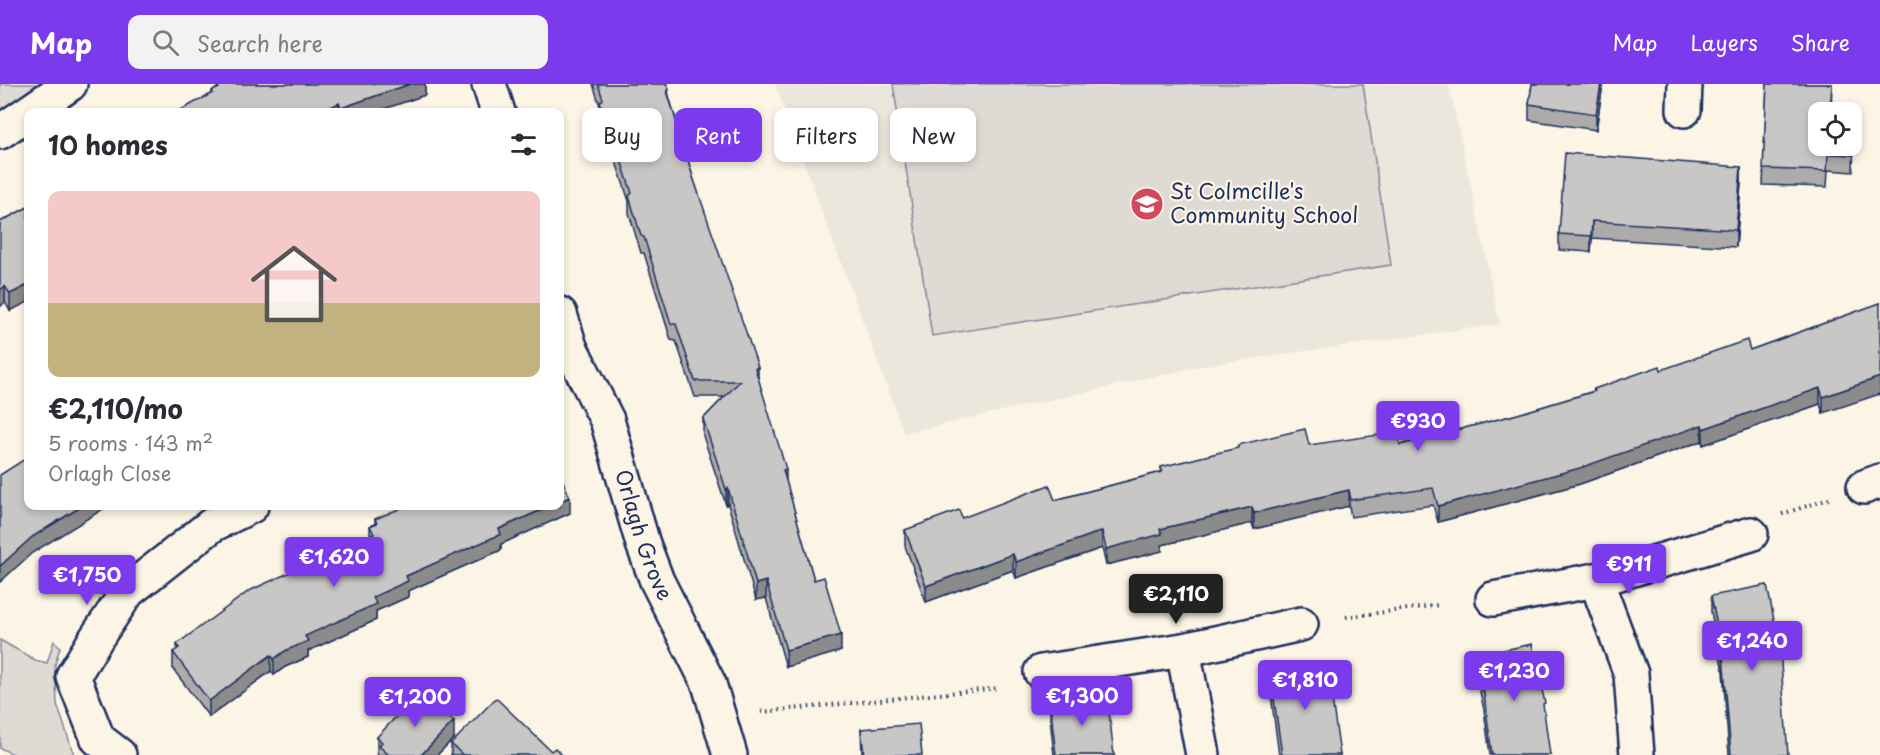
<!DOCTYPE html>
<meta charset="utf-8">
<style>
body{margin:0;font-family:"Playpen Sans",sans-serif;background:#f2f2f3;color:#2b2b33;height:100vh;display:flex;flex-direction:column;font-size:22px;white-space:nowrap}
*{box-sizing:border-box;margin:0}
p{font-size:20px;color:#7c7c81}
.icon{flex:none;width:33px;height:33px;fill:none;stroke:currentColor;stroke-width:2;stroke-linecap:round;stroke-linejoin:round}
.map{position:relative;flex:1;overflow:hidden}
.panel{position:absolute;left:24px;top:24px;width:540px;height:402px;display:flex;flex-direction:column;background:#fff;border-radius:12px;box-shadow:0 3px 9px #0003}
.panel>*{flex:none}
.hud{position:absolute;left:582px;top:24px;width:570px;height:54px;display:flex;gap:12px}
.tools{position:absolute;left:1808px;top:18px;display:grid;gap:12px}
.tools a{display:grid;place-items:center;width:54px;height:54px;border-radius:12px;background:#fff;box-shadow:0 3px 9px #0003;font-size:30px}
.price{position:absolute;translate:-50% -51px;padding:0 14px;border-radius:6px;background:#7c3aed;color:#fff;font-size:20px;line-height:39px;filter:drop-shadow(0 2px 3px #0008)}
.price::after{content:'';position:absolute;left:50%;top:36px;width:18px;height:14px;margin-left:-9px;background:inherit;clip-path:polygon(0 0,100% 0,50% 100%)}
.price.active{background:#222;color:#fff}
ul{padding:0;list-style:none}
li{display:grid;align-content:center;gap:12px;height:318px;padding:0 24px}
li span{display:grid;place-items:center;height:186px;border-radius:12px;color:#555}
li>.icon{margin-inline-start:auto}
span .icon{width:108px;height:108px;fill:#fffc;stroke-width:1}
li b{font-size:26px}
h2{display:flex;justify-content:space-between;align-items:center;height:72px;padding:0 24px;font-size:26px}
.tag{padding:0 21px;border-radius:12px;background:#fff;box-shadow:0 3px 9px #0003;font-size:21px;line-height:54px}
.tag.active{background:#7c3aed;color:#fff}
header{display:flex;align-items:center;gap:36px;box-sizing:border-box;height:84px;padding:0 30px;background:#7c3aed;color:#fff}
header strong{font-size:28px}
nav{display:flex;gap:33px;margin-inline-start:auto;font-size:21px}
.search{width:420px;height:54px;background:#f2f2f3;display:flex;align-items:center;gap:15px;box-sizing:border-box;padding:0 21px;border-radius:12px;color:#7c7c81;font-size:22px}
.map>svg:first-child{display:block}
.built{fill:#ece7dc}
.green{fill:#dfdbd4;stroke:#7d8599;stroke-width:1.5}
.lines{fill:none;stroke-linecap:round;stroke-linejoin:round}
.minor-casing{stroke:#1b2f5e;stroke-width:38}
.path{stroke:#1b2f5e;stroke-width:4;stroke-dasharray:1.5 4.5;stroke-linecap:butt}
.minor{stroke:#fcf5e5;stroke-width:33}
.wall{fill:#acabaa;stroke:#1b2f5e;stroke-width:1.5}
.shaded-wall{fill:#8c8b8b;stroke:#1b2f5e;stroke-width:1.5}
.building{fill:#c8c7c6;stroke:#1b2f5e;stroke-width:1.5}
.labels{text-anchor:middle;stroke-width:4.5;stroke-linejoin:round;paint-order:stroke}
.poi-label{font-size:21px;fill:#1b2f5e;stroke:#fcf5e5;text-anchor:start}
.street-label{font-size:21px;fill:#1b2f5e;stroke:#fcf5e5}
</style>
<header>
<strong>Map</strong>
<div class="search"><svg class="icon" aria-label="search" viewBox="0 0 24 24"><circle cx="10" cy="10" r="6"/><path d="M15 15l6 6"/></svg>Search here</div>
<nav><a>Map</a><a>Layers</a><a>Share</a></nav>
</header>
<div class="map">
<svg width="1880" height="671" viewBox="0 0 1880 671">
<rect width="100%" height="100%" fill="#fcf5e5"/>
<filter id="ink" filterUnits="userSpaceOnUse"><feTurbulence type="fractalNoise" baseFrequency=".0167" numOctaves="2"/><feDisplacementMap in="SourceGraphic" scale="12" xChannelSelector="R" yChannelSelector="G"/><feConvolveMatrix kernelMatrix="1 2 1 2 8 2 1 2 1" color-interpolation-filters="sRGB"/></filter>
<g filter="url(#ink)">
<path class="built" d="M 775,0 L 1449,0 L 1500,240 L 1206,281 L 904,349 Z"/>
<g class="green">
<path d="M 0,0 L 47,0 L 0,27 Z"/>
<path d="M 893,0 L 1363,0 L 1391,181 L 932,252 Z"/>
<path d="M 0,556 L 35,576 L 47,579 L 54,557 L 60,563 L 55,580 L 57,620 L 74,671 L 15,671 L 0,664 Z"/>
</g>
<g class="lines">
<g class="minor-casing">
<g id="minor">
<path d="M 489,0 L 498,28"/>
<path d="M 1684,26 L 1685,0"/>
<path d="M 0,48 L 70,0"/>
<path id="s1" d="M 560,230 L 570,263 L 607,336 L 643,460 L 657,497 L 709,600 L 730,671"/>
<path d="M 1864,403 L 1880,397"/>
<path d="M 1596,496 L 1751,450"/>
<path d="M 1493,515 L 1596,496 L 1631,590 L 1637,671"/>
<path d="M 1183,566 L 1301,540"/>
<path d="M 1041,588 L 1183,566 L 1203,671"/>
<path d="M 119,671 L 98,655 L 73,592 L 97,553 L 128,507 L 212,441 L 251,422"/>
</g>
</g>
<g class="path">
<path d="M 1782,430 L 1829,415"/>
<path d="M 1346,533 L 1439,521"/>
<path d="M 761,628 L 999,604"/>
</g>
<use href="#minor" class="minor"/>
</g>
<g class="wall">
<path d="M 217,0 L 425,0 L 425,11 L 375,28 L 177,28 L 212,10 L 212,7 L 217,5 Z"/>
<path d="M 593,0 L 667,0 L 669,12 L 693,93 L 758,294 L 786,397 L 814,496 L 841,567 L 786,583 L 766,514 L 756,516 L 728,420 L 726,421 L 703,352 L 703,335 L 724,313 L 695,313 L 676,257 L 671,256 L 644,169 L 641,169 L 629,129 L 629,117 L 615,75 L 612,74 L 600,34 L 600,22 Z"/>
<path d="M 1532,0 L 1603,0 L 1596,46 L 1529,36 L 1529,20 Z"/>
<path d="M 1767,0 L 1832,0 L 1831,28 L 1818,28 L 1854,54 L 1853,88 L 1828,86 L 1827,103 L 1763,101 Z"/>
<path d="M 1741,83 L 1741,99 L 1736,163 L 1592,154 L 1591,168 L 1559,166 L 1559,150 Z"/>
<path d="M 28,123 L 10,227 L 5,218 L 0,138 Z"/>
<path d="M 1880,219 L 1823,329 L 1820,320 L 1703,361 L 1702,357 L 1580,400 L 1438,438 L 1433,421 L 1351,433 L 1349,422 L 1254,445 L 1252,439 L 1162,461 L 1162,467 L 1106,481 L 1102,464 L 1016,494 L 1013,486 L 926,518 L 905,462 L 905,446 L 1055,416 L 1161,388 L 1161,383 L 1238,364 L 1238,361 L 1400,361 L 1518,330 L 1594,307 L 1594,305 L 1661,286 L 1750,266 Z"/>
<path d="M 570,429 L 501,460 L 501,466 L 408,507 L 408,513 L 376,527 L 376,536 L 308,567 L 308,573 L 285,583 L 274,591 L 271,587 L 209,633 L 173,585 L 173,568 L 177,566 L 177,560 L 370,452 L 370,442 L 375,440 L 375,435 Z"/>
<path d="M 1711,512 L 1788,671 L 1729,671 L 1723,587 L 1711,528 Z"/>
<path d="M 1476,572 L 1550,671 L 1490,671 L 1484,626 L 1476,589 Z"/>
<path d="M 1270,587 L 1340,671 L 1279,671 L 1270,604 Z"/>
<path d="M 1050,618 L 1114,671 L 1054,671 L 1050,634 Z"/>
<path d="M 861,645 L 922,671 L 862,671 Z"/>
<path d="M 377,653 L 454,654 L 437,671 L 378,671 L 377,669 Z"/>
<path d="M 451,660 L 551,667 L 562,671 L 451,671 Z"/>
</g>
<g class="shaded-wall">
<path d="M 410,0 L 425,0 L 425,11 L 375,28 L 341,28 L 341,24 Z"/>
<path d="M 1601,0 L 1603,0 L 1596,46 L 1596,30 Z"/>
<path d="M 339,19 L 339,28 L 320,28 Z"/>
<path d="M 1741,83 L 1741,99 L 1736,163 L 1736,146 Z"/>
<path d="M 1592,137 L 1592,154 L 1591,168 L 1591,152 Z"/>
<path d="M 28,201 L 28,218 L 10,227 L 10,210 Z"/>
<path d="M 5,202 L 5,218 L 0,223 L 0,206 Z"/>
<path d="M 758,283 L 758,299 L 755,284 Z"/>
<path d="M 1880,293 L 1880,310 L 1823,329 L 1823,313 Z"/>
<path d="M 1820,304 L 1820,320 L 1703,361 L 1703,345 Z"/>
<path d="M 1702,341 L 1702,357 L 1580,400 L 1438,438 L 1438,422 Z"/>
<path d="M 786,385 L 786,401 L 783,386 Z"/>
<path d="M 728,404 L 728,420 L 726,421 L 726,405 Z"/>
<path d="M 1349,406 L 1349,422 L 1254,445 L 1254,429 Z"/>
<path d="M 570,413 L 570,429 L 501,460 L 501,466 L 408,507 L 408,513 L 376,527 L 376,536 L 308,567 L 308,573 L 285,583 L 274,591 L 274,575 L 305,552 L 373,513 L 406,492 L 499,445 L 550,422 L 560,422 L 560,417 Z"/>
<path d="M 82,422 L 108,422 L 32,469 L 0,498 L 0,482 L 32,453 Z"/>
<path d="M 1252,423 L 1252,439 L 1162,461 L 1162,467 L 1106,481 L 1106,465 L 1160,445 Z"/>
<path d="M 1102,447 L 1102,464 L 1016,494 L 1016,478 Z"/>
<path d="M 1013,470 L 1013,486 L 926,518 L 926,502 Z"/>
<path d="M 766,497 L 766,514 L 756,516 L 756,500 Z"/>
<path d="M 841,551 L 841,567 L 786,583 L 786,566 Z"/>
<path d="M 271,571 L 271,587 L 209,633 L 209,617 Z"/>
<path d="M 454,637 L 454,654 L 437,671 L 421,671 Z"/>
</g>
<g class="building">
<path d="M 217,0 L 410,0 L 341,24 L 339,19 L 320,28 L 177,28 L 213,9 L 212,7 L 219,4 Z"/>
<path d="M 598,0 L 667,0 L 669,6 L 667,7 L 693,93 L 758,283 L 755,284 L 786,385 L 783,386 L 814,496 L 824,493 L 841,551 L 786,566 L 766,497 L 756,500 L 728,404 L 726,405 L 724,399 L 703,335 L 740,297 L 695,297 L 676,240 L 671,240 L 644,153 L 641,152 L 629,112 L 632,109 L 615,58 L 612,58 L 600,18 L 603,15 Z"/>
<path d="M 1532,0 L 1601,0 L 1596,30 L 1529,20 Z"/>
<path d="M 1767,0 L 1832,0 L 1830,28 L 1818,28 L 1818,62 L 1851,62 L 1851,37 L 1854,37 L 1853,71 L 1828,70 L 1827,87 L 1763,85 Z"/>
<path d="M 1565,69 L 1741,83 L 1736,146 L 1592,137 L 1591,152 L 1559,150 Z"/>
<path d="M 28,123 L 28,201 L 10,210 L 5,202 L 0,206 L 0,138 Z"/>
<path d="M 1880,219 L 1880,293 L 1823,313 L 1820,304 L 1703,345 L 1702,341 L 1580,384 L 1438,422 L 1433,404 L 1351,416 L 1349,406 L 1254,429 L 1252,423 L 1160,445 L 1162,450 L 1106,465 L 1102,447 L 1016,478 L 1013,470 L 926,502 L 905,446 L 959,426 L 962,434 L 1049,401 L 1055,416 L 1162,388 L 1161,383 L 1238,364 L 1238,361 L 1305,345 L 1309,361 L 1399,348 L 1400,361 L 1518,330 L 1595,307 L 1594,305 L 1660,282 L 1661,286 L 1747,256 L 1750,266 Z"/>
<path d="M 25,375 L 28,380 L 28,422 L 82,422 L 32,453 L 0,482 L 0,391 Z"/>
<path d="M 560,391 L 570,413 L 560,417 Z"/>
<path d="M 406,422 L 550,422 L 499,445 L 501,450 L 406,492 L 408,497 L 373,513 L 376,520 L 305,552 L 308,557 L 285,567 L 274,575 L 271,571 L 209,617 L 173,568 L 179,564 L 177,560 L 249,507 L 374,450 L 370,442 L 377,439 L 375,435 Z"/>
<path d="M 1767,501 L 1780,566 L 1788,671 L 1731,671 L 1723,571 L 1711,512 Z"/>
<path d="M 1532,560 L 1545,619 L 1543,620 L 1550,671 L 1492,671 L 1484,610 L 1476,572 Z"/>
<path d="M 1327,580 L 1340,671 L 1282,671 L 1270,587 Z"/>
<path d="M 421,606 L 454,637 L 421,671 L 389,671 L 379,662 L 382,658 L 377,653 Z"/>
<path d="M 1107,611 L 1114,671 L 1056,671 L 1050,618 Z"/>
<path d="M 496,614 L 551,667 L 555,664 L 562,671 L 463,671 L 451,660 Z"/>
<path d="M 919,640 L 922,671 L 864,671 L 861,645 Z"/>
</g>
</g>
<defs>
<g id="school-disc" transform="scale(1.725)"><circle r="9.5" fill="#d1495b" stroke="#fcf5e5"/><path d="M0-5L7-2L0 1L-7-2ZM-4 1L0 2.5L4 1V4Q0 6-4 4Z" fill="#fff"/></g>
</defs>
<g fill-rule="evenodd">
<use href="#school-disc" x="1147" y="120"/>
</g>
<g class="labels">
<g class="poi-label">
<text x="1170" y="115">St Colmcille's<tspan x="1170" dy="24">Community School</tspan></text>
</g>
<g class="street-label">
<text dy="7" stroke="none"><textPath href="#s1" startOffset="237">Orlagh Grove</textPath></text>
</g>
</g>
</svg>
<div class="tools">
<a><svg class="icon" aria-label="locate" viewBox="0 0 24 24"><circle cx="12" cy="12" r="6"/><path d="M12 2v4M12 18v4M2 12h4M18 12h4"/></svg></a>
</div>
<b class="price" style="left:1418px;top:368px">€930</b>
<b class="price" style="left:334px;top:504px">€1,620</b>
<b class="price" style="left:1629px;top:511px">€911</b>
<b class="price" style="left:87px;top:522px">€1,750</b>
<b class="price active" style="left:1176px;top:541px">€2,110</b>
<b class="price" style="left:1752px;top:588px">€1,240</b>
<b class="price" style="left:1514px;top:618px">€1,230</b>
<b class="price" style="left:1305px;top:627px">€1,810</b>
<b class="price" style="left:1082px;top:643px">€1,300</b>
<b class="price" style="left:415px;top:644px">€1,200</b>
<div class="hud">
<a class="tag">Buy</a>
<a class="tag active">Rent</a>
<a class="tag">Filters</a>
<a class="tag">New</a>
</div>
<section class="panel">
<h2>10 homes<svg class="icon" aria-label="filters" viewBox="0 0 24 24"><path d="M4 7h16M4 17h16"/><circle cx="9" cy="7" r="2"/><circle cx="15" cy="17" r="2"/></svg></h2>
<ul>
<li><span style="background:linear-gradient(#f6c9c9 60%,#c2b280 0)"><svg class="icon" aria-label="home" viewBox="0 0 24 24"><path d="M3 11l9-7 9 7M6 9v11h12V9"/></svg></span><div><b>€2,110/mo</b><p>5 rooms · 143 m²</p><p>Orlagh Close</p></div></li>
</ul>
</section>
</div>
